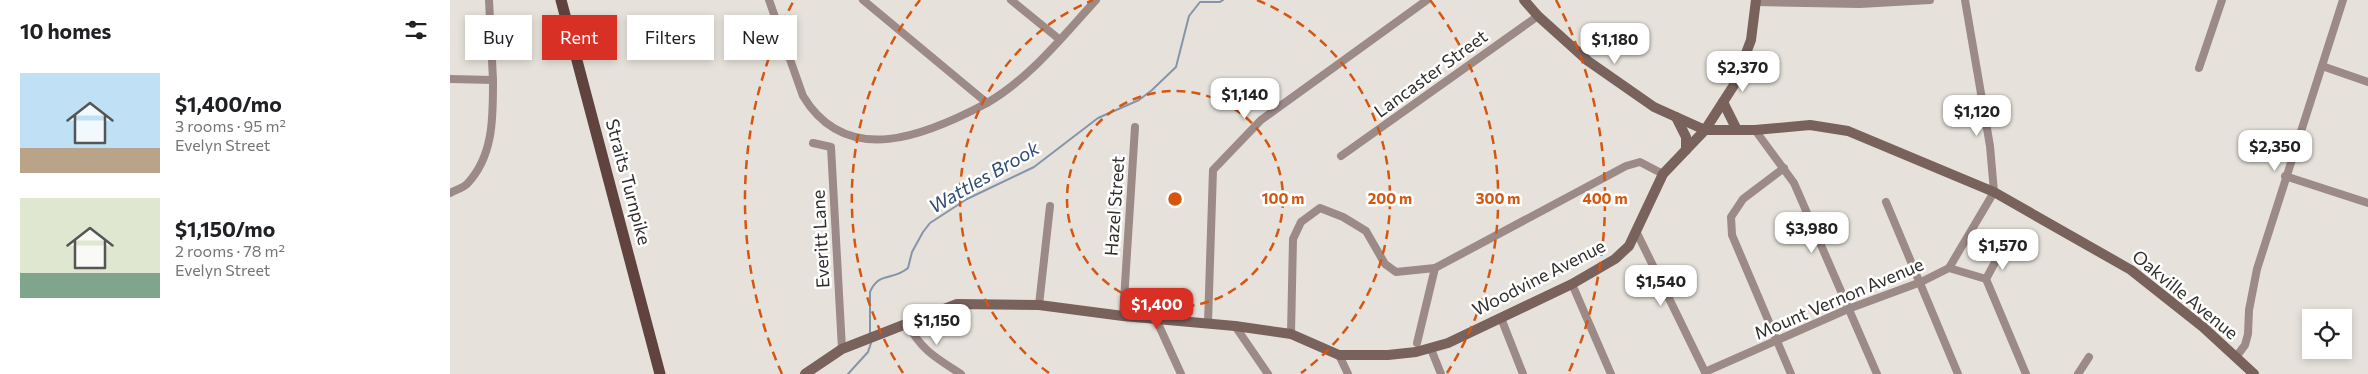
<!DOCTYPE html>
<meta charset="utf-8">
<style>
body{margin:0;font-family:Commissioner,sans-serif;background:#f2f2f2;color:#202124;height:100vh;display:flex;flex-direction:column;font-size:19px;white-space:nowrap}
*{box-sizing:border-box;margin:0}
p{font-size:16px;color:#757577}
.icon{flex:none;width:28px;height:28px;fill:none;stroke:currentColor;stroke-width:2;stroke-linecap:round;stroke-linejoin:round}
.map{position:relative;flex:1;overflow:hidden}
.side{display:flex;flex-direction:column;background:#fff;width:450px}
.side>*{flex:none}
.banner{position:absolute;left:15px;top:15px;width:475px;height:45px;display:flex;gap:10px}
.buttons{position:absolute;left:1852px;top:309px;display:grid;gap:10px}
.buttons a{display:grid;place-items:center;width:50px;height:50px;border-radius:0px;background:#fff;box-shadow:0 2px 8px #0003;font-size:25px}
.price{position:absolute;translate:-50% -42px;padding:0 11px;border-radius:10px;background:#fff;color:#222;font-size:16px;line-height:32px;filter:drop-shadow(0 1px 2px #0008)}
.price::after{content:'';position:absolute;left:50%;top:30px;width:15px;height:11px;margin-left:-8px;background:inherit;clip-path:polygon(0 0,100% 0,50% 100%)}
.price.current{background:#d93025;color:#fff}
ul{padding:0;list-style:none}
li{display:flex;align-items:center;gap:15px;height:125px;padding:0 20px}
li span{display:grid;place-items:center;flex:none;width:140px;height:100px;border-radius:0px;color:#555}
li>.icon{margin-inline-start:auto}
span .icon{width:60px;height:60px;fill:#fffc;stroke-width:1}
li b{font-size:21px}
h2{display:flex;justify-content:space-between;align-items:center;height:60px;padding:0 20px;font-size:21px}
.tag{padding:0 18px;border-radius:0px;background:#fff;box-shadow:0 2px 8px #0003;font-size:18px;line-height:45px}
.tag.current{background:#d93025;color:#fff}
main{display:flex;flex:1;min-height:0}
.map>svg:first-child{display:block}
.lines{fill:none;stroke-linecap:round;stroke-linejoin:round}
.stream{stroke:#8694a9;stroke-width:2}
.street{stroke:#9c8a87;stroke-width:8}
.secondary{stroke:#79615c;stroke-width:10}
.primary{stroke:#60433e;stroke-width:11}
.ring{fill:none;stroke:#d6550f;stroke-width:2.5;stroke-dasharray:9 6}
.labels{text-anchor:middle;stroke-width:5;stroke-linejoin:round;paint-order:stroke}
.street-label{font-size:18px;fill:#312f2d;stroke:#fff}
.water-label{font-size:19px;font-style:italic;fill:#2e4c75;stroke:#fff}
.centre{fill:#d6550f;stroke:#fff;stroke-width:2.5}
.ring-label{font-size:15px;text-anchor:middle;font-weight:bold;fill:#d6550f;stroke:#fff;stroke-width:5;stroke-linejoin:round;paint-order:stroke}
</style>
<main>
<section class="side">
<h2>10 homes<svg class="icon" aria-label="filters" viewBox="0 0 24 24"><path d="M4 7h16M4 17h16"/><circle cx="9" cy="7" r="2"/><circle cx="15" cy="17" r="2"/></svg></h2>
<ul>
<li><span style="background:linear-gradient(#bfe0f5 75%,#b9a48a 0)"><svg class="icon" aria-label="home" viewBox="0 0 24 24"><path d="M3 11l9-7 9 7M6 9v11h12V9"/></svg></span><div><b>$1,400/mo</b><p>3 rooms · 95 m²</p><p>Evelyn Street</p></div></li>
<li><span style="background:linear-gradient(#dfe7d0 75%,#7fa58c 0)"><svg class="icon" aria-label="home" viewBox="0 0 24 24"><path d="M3 11l9-7 9 7M6 9v11h12V9"/></svg></span><div><b>$1,150/mo</b><p>2 rooms · 78 m²</p><p>Evelyn Street</p></div></li>
</ul>
</section>
<div class="map">
<svg width="1918" height="374" viewBox="0 0 1918 374">
<rect width="100%" height="100%" fill="#e6e2db"/>
<g class="lines">
<g class="stream">
<path d="M 420,333 L 420,292 C 429,271 443,281 458,268 L 462,252 L 473,232 L 480,223 L 517,199 L 584,167 L 648,118 L 689,100 L 702,90 L 726,67 L 739,16 L 750,2 L 770,2 L 773,0"/>
<path d="M 398,374 L 418,352 L 421,343"/>
</g>
<g class="street">
<path d="M 39,0 L 43,80"/>
<path d="M 319,0 L 353,96 C 397,169 477,135 537,103"/>
<path d="M 413,0 L 537,103 C 580,78 612,37 646,0"/>
<path d="M 561,0 L 609,39"/>
<path d="M 1307,2 L 1410,4 L 1480,0"/>
<path d="M 1872,66 L 1918,82"/>
<path d="M 1749,68 L 1772,0"/>
<path d="M 0,79 L 43,80 C 43,116 44,156 17,184 C 13,188 5,190 0,193"/>
<path d="M 1305,130 L 1344,183 L 1427,374"/>
<path d="M 363,143 L 381,147 L 392,349"/>
<path d="M 891,156 L 1088,16"/>
<path d="M 1334,168 L 1293,199 L 1281,217 L 1282,235 L 1341,374"/>
<path d="M 1835,176 L 1918,203"/>
<path d="M 1436,202 L 1508,374"/>
<path d="M 1186,231 L 1256,374"/>
<path d="M 1499,268 L 1544,192 L 1540,146 L 1515,0"/>
<path d="M 1536,279 L 1576,374"/>
<path d="M 1536,279 L 1550,253"/>
<path d="M 1122,284 L 1161,374"/>
<path d="M 589,305 L 600,206"/>
<path d="M 673,316 L 685,127"/>
<path d="M 705,317 L 731,374"/>
<path d="M 1051,318 L 1073,374"/>
<path d="M 457,323 C 471,350 486,358 511,374"/>
<path d="M 758,323 L 763,170 L 811,120 L 977,0"/>
<path d="M 785,326 L 818,374"/>
<path d="M 841,334 L 843,239 L 851,222 L 870,208 L 893,217 L 916,231 L 935,264 L 946,272 L 985,268 L 1176,166 L 1190,162 L 1213,174"/>
<path d="M 967,343 L 985,268"/>
<path d="M 981,349 L 991,374"/>
<path d="M 889,355 L 898,374"/>
<path d="M 1786,357 L 1795,345 L 1798,334 L 1799,310 L 1807,269 L 1893,0"/>
<path d="M 1255,372 L 1398,309 L 1471,282 L 1499,268 L 1536,279"/>
<path d="M 1628,374 L 1639,357"/>
</g>
<g class="secondary">
<path d="M 1074,0 L 1088,16 L 1138,61 L 1204,107 L 1255,130 L 1305,130 L 1360,125 L 1398,131 L 1544,192 L 1681,270 L 1753,327 L 1804,374"/>
<path d="M 1273,102 L 1287,130"/>
<path d="M 1226,117 L 1236,137 L 1236,150"/>
<path d="M 355,374 L 392,349 L 507,304 L 589,305 L 673,316 L 785,326 L 841,334 L 889,355 L 938,355 L 966,352 L 998,343 L 1122,284 L 1165,259 L 1179,246 L 1213,174 L 1255,130 L 1284,85 L 1301,40 L 1306,0"/>
</g>
<path class="primary" d="M 111,0 L 210,374"/>
</g>
<g class="ring">
<circle cx="725" cy="199" r="108"/>
<path d="M599 373A215 215 0 0 1 643 0M807 0A215 215 0 0 1 851 373"/>
<path d="M453 373A323 323 0 0 1 470 0M980 0A323 323 0 0 1 997 373"/>
<path d="M332 374A430 430 0 0 1 344 0M1106 0A430 430 0 0 1 1118 374"/>
</g>
<g class="labels">
<g class="street-label">
<text transform="translate(981 74) rotate(-36)" y="6">Lancaster Street</text>
<text transform="translate(178 182) rotate(75)" y="6">Straits Turnpike</text>
<text transform="translate(665 206) rotate(-86)" y="6">Hazel Street</text>
<text transform="translate(371 239) rotate(-93)" y="6">Everitt Lane</text>
<text transform="translate(1089 278) rotate(-27)" y="6">Woodvine Avenue</text>
<text transform="translate(1735 295) rotate(39)" y="6">Oakville Avenue</text>
<text transform="translate(1389 299) rotate(-23)" y="6">Mount Vernon Avenue</text>
</g>
<g class="water-label">
<text transform="translate(534 177) rotate(-30)" y="7">Wattles Brook</text>
</g>
</g>
<circle cx="725" cy="199" r="8" class="centre"/>
<g class="ring-label">
<text x="833" y="204">100 m</text>
<text x="940" y="204">200 m</text>
<text x="1048" y="204">300 m</text>
<text x="1155" y="204">400 m</text>
</g>
</svg>
<div class="buttons">
<a><svg class="icon" aria-label="locate" viewBox="0 0 24 24"><circle cx="12" cy="12" r="6"/><path d="M12 2v4M12 18v4M2 12h4M18 12h4"/></svg></a>
</div>
<b class="price" style="left:1165px;top:65px">$1,180</b>
<b class="price" style="left:1293px;top:93px">$2,370</b>
<b class="price" style="left:795px;top:120px">$1,140</b>
<b class="price" style="left:1527px;top:137px">$1,120</b>
<b class="price" style="left:1825px;top:172px">$2,350</b>
<b class="price" style="left:1362px;top:254px">$3,980</b>
<b class="price" style="left:1553px;top:271px">$1,570</b>
<b class="price" style="left:1211px;top:307px">$1,540</b>
<b class="price current" style="left:707px;top:330px">$1,400</b>
<b class="price" style="left:487px;top:346px">$1,150</b>
<div class="banner">
<a class="tag">Buy</a>
<a class="tag current">Rent</a>
<a class="tag">Filters</a>
<a class="tag">New</a>
</div>
</div>
</main>
